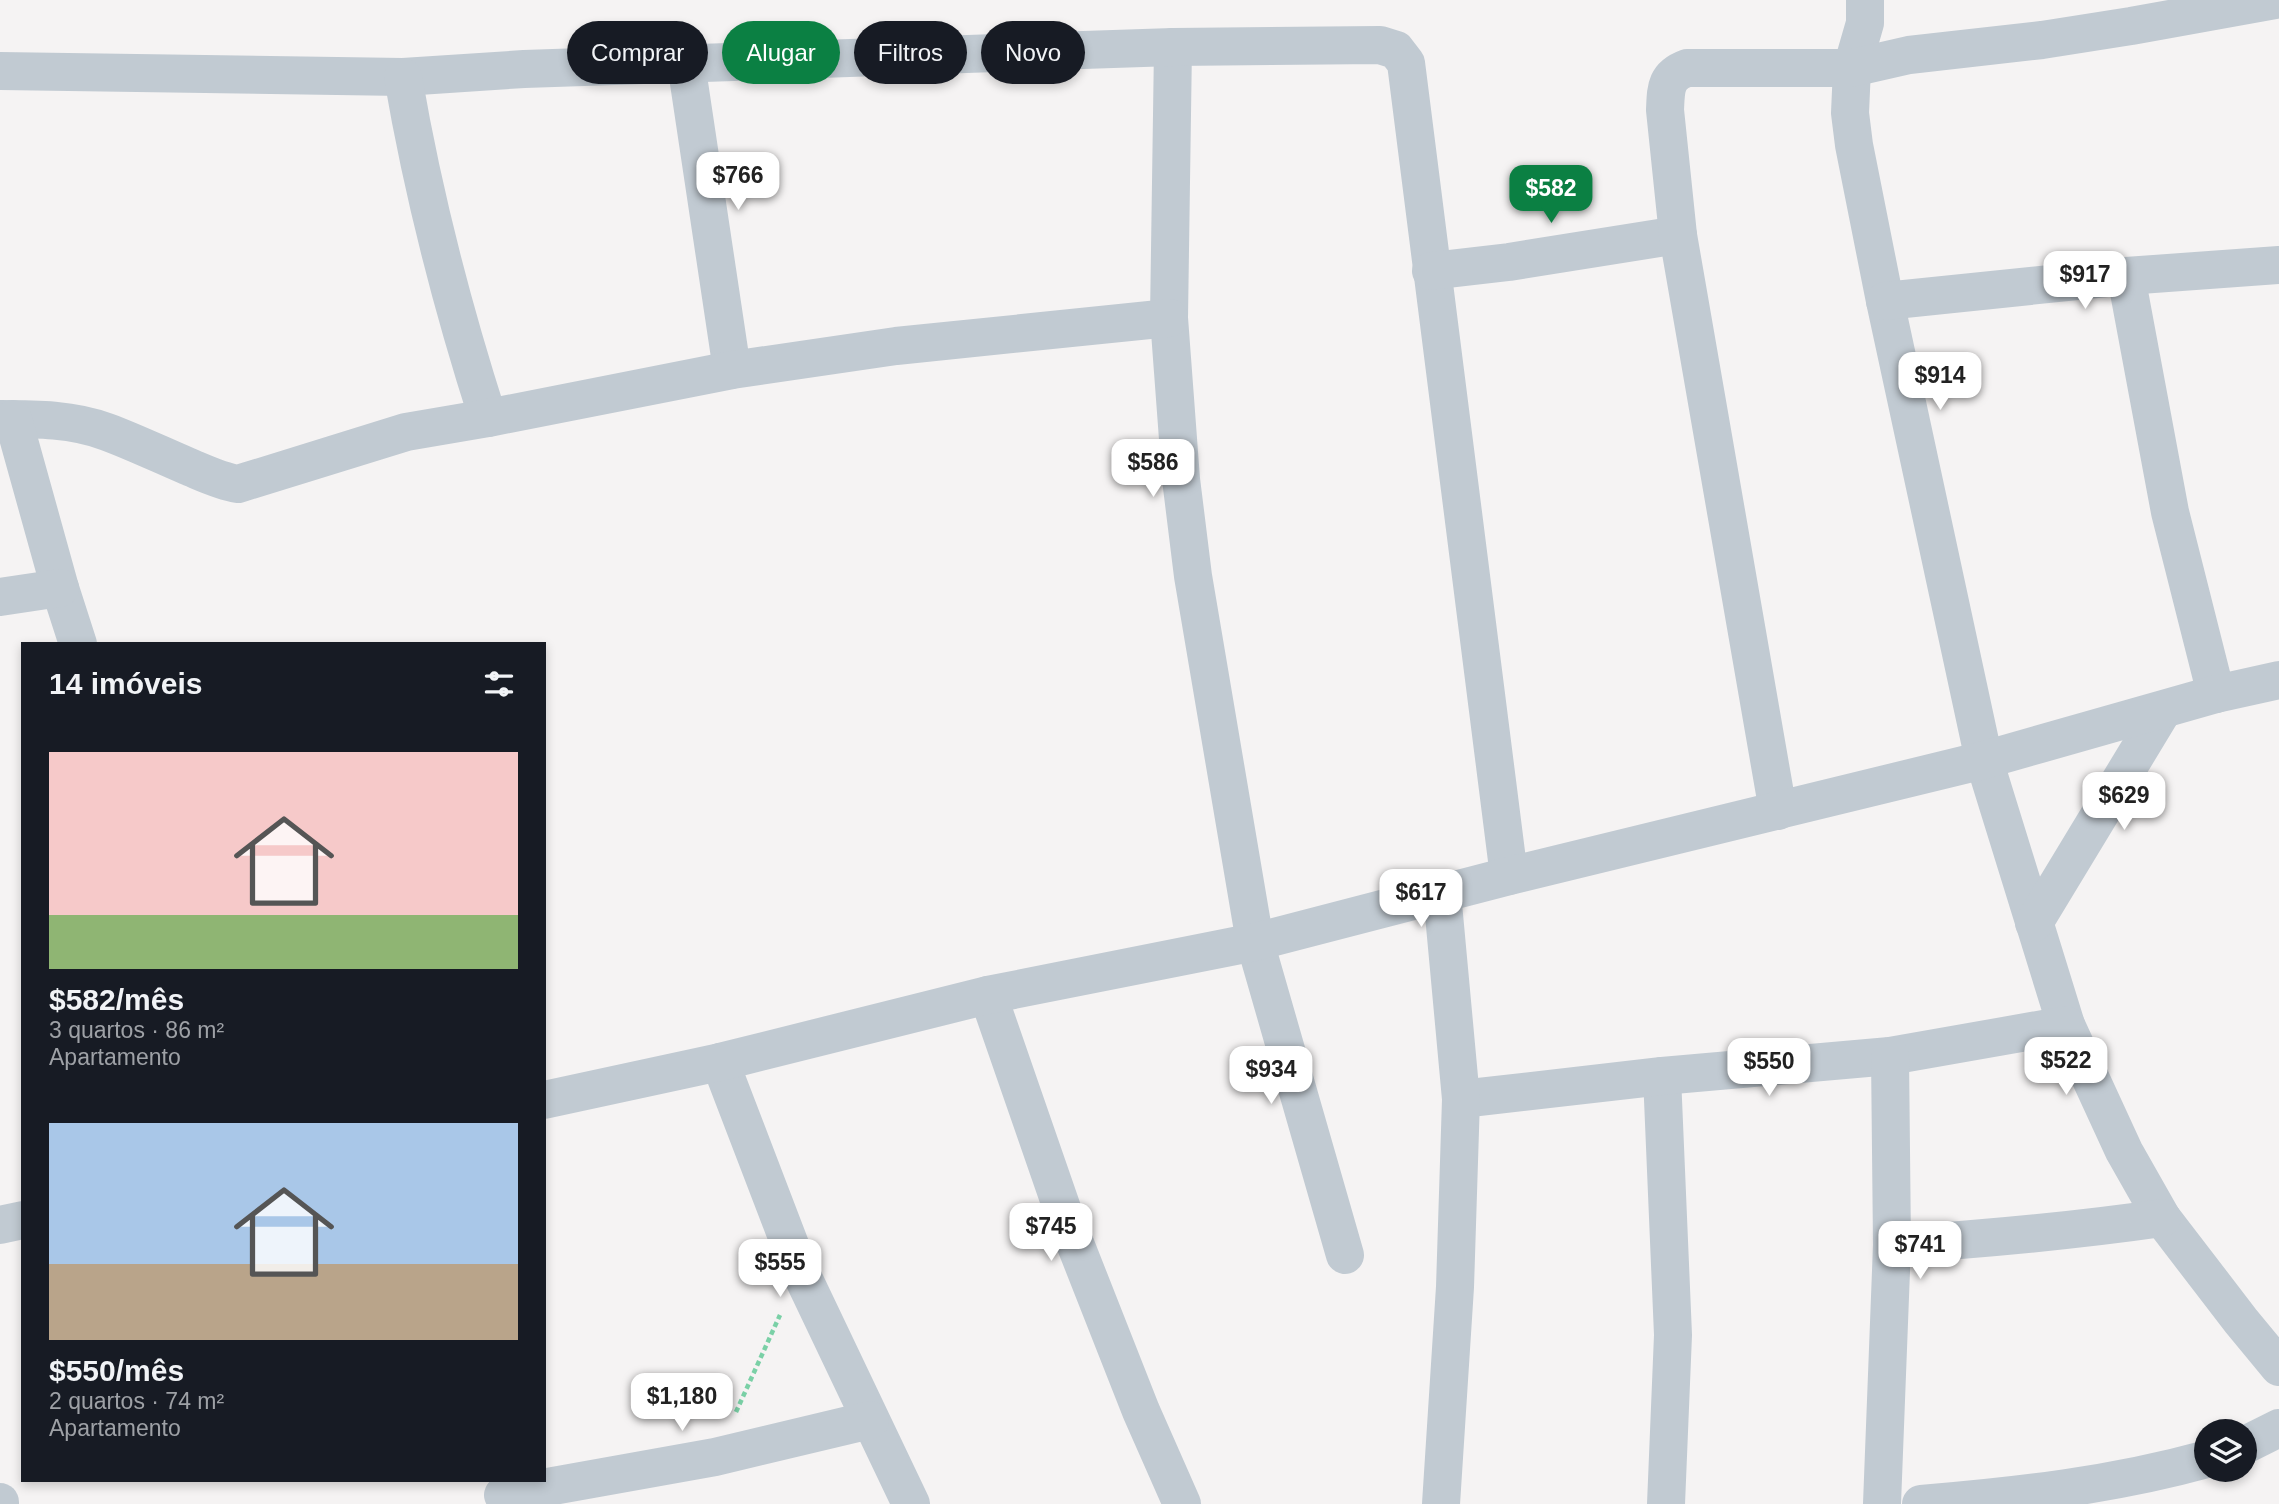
<!DOCTYPE html>
<html lang="pt">
<meta charset="utf-8">
<style>
body{margin:0;font-family:Helvetica,sans-serif;background:#242831;color:#f1f3f6;height:100vh;display:flex;flex-direction:column;font-size:26px;white-space:nowrap}
*{box-sizing:border-box;margin:0}
p{font-size:23px;color:#9ea1a6}
.icon{flex:none;width:38px;height:38px;fill:none;stroke:currentColor;stroke-width:2;stroke-linecap:round;stroke-linejoin:round}
.map{position:relative;flex:1;overflow:hidden}
.details{position:absolute;left:21px;top:642px;width:525px;height:840px;display:flex;flex-direction:column;background:#171b24;border-radius:0px;box-shadow:0 4px 10px #0003}
.details>*{flex:none}
.guide{position:absolute;left:567px;top:21px;width:665px;height:63px;display:flex;gap:14px}
.tools{position:absolute;left:2194px;top:1419px;display:grid;gap:14px}
.tools a{display:grid;place-items:center;width:63px;height:63px;border-radius:50%;background:#171b24;box-shadow:0 4px 10px #0003;font-size:35px}
.price{position:absolute;translate:-50% -60px;padding:0 16px;border-radius:14px;background:#fff;color:#222;font-size:23px;line-height:46px;filter:drop-shadow(0 2px 4px #0008)}
.price::after{content:'';position:absolute;left:50%;top:42px;width:21px;height:16px;margin-left:-10px;background:inherit;clip-path:polygon(0 0,100% 0,50% 100%)}
.price.active{background:#0b8043;color:#fff}
ul{padding:0;list-style:none}
li{display:grid;align-content:center;gap:14px;height:371px;padding:0 28px}
li span{display:grid;place-items:center;height:217px;border-radius:0px;color:#555}
li>.icon{margin-inline-start:auto}
span .icon{width:126px;height:126px;fill:#fffc;stroke-width:1}
li b{font-size:30px}
h2{display:flex;justify-content:space-between;align-items:center;height:84px;padding:0 28px;font-size:30px}
.tag{padding:0 24px;border-radius:32px;background:#171b24;box-shadow:0 4px 10px #0003;font-size:24px;line-height:63px}
.tag.active{background:#0b8043;color:#fff}
.map>svg:first-child{display:block}
.lines{fill:none;stroke-linecap:round;stroke-linejoin:round}
.path{stroke:#7ad0a6;stroke-width:4.5;stroke-dasharray:5 3.5;stroke-linecap:butt}
.minor{stroke:#c1cad2;stroke-width:38}
</style>
<div class="map">
<svg width="2279" height="1504" viewBox="0 0 2279 1504">
<rect width="100%" height="100%" fill="#f5f3f3"/>
<g class="lines">
<path class="path" d="M 736,1412 L 780,1315"/>
<g class="minor">
<path d="M 1865,0 L 1865,23 L 1852,68 L 1850,113 L 1854,145 L 1885,301 L 1984,760 L 2066,1025 L 2124,1151 L 2162,1218 L 2241,1321 L 2279,1367"/>
<path d="M 1173,47 L 1169,318 L 1181,479 L 1193,576 L 1255,942 L 1345,1255"/>
<path d="M 686,63 L 732,370"/>
<path d="M 0,71 L 403,77 L 524,69 L 1173,47 L 1380,45 L 1396,50 L 1406,63 L 1509,876"/>
<path d="M 403,77 C 423,194 452,306 488,418"/>
<path d="M 1431,271 L 1509,262 L 1678,235"/>
<path d="M 2126,276 L 2170,512 L 2216,694"/>
<path d="M 1885,301 L 2126,276 L 2279,265"/>
<path d="M 0,419 C 36,419 73,419 107,432 C 134,442 161,455 187,466 C 204,473 220,481 238,484 L 406,432 L 488,418 L 732,370 L 896,346 L 1169,318"/>
<path d="M 13,419 L 60,588 L 78,644"/>
<path d="M 0,597 L 60,588"/>
<path d="M 1778,811 L 1678,235 L 1665,110 C 1666,89 1665,76 1687,68 L 1852,68 L 1909,55 L 2042,40 L 2131,26 L 2275,0"/>
<path d="M 2034,923 L 2163,710"/>
<path d="M 988,995 L 1067,1223 L 1141,1411 L 1182,1504"/>
<path d="M 720,1062 L 800,1271 L 911,1504"/>
<path d="M 1662,1076 L 1673,1335 L 1666,1504"/>
<path d="M 1461,1099 L 1662,1076 L 1890,1056 L 2066,1025"/>
<path d="M 544,1100 L 720,1062 L 988,995 L 1255,942 L 1509,876 L 1984,760 L 2216,694 L 2279,680"/>
<path d="M 0,1225 L 23,1220"/>
<path d="M 1892,1245 C 1982,1239 2072,1231 2162,1218"/>
<path d="M 2245,1445 L 2279,1428"/>
<path d="M 503,1495 L 715,1457 L 870,1420"/>
<path d="M 0,1502 L 0,1504"/>
<path d="M 1441,1504 L 1455,1287 L 1461,1099 L 1442,893"/>
<path d="M 1882,1504 L 1892,1245 L 1890,1056"/>
<path d="M 1921,1504 C 2018,1496 2113,1485 2207,1459"/>
</g>
</g>
</svg>
<div class="tools">
<a><svg class="icon" aria-label="layers" viewBox="0 0 24 24"><path d="M12 4l9 5-9 5-9-5zM3 14l9 5 9-5"/></svg></a>
</div>
<b class="price" style="left:738px;top:212px">$766</b>
<b class="price active" style="left:1551px;top:225px">$582</b>
<b class="price" style="left:2085px;top:311px">$917</b>
<b class="price" style="left:1940px;top:412px">$914</b>
<b class="price" style="left:1153px;top:499px">$586</b>
<b class="price" style="left:2124px;top:832px">$629</b>
<b class="price" style="left:1421px;top:929px">$617</b>
<b class="price" style="left:2066px;top:1097px">$522</b>
<b class="price" style="left:1769px;top:1098px">$550</b>
<b class="price" style="left:1271px;top:1106px">$934</b>
<b class="price" style="left:1051px;top:1263px">$745</b>
<b class="price" style="left:1920px;top:1281px">$741</b>
<b class="price" style="left:780px;top:1299px">$555</b>
<b class="price" style="left:682px;top:1433px">$1,180</b>
<div class="guide">
<a class="tag">Comprar</a>
<a class="tag active">Alugar</a>
<a class="tag">Filtros</a>
<a class="tag">Novo</a>
</div>
<section class="details">
<h2>14 imóveis<svg class="icon" aria-label="filters" viewBox="0 0 24 24"><path d="M4 7h16M4 17h16"/><circle cx="9" cy="7" r="2"/><circle cx="15" cy="17" r="2"/></svg></h2>
<ul>
<li><span style="background:linear-gradient(#f6c9c9 75%,#8fb573 0)"><svg class="icon" aria-label="home" viewBox="0 0 24 24"><path d="M3 11l9-7 9 7M6 9v11h12V9"/></svg></span><div><b>$582/mês</b><p>3 quartos · 86 m²</p><p>Apartamento</p></div></li>
<li><span style="background:linear-gradient(#a9c7e8 65%,#b9a48a 0)"><svg class="icon" aria-label="home" viewBox="0 0 24 24"><path d="M3 11l9-7 9 7M6 9v11h12V9"/></svg></span><div><b>$550/mês</b><p>2 quartos · 74 m²</p><p>Apartamento</p></div></li>
</ul>
</section>
</div>
